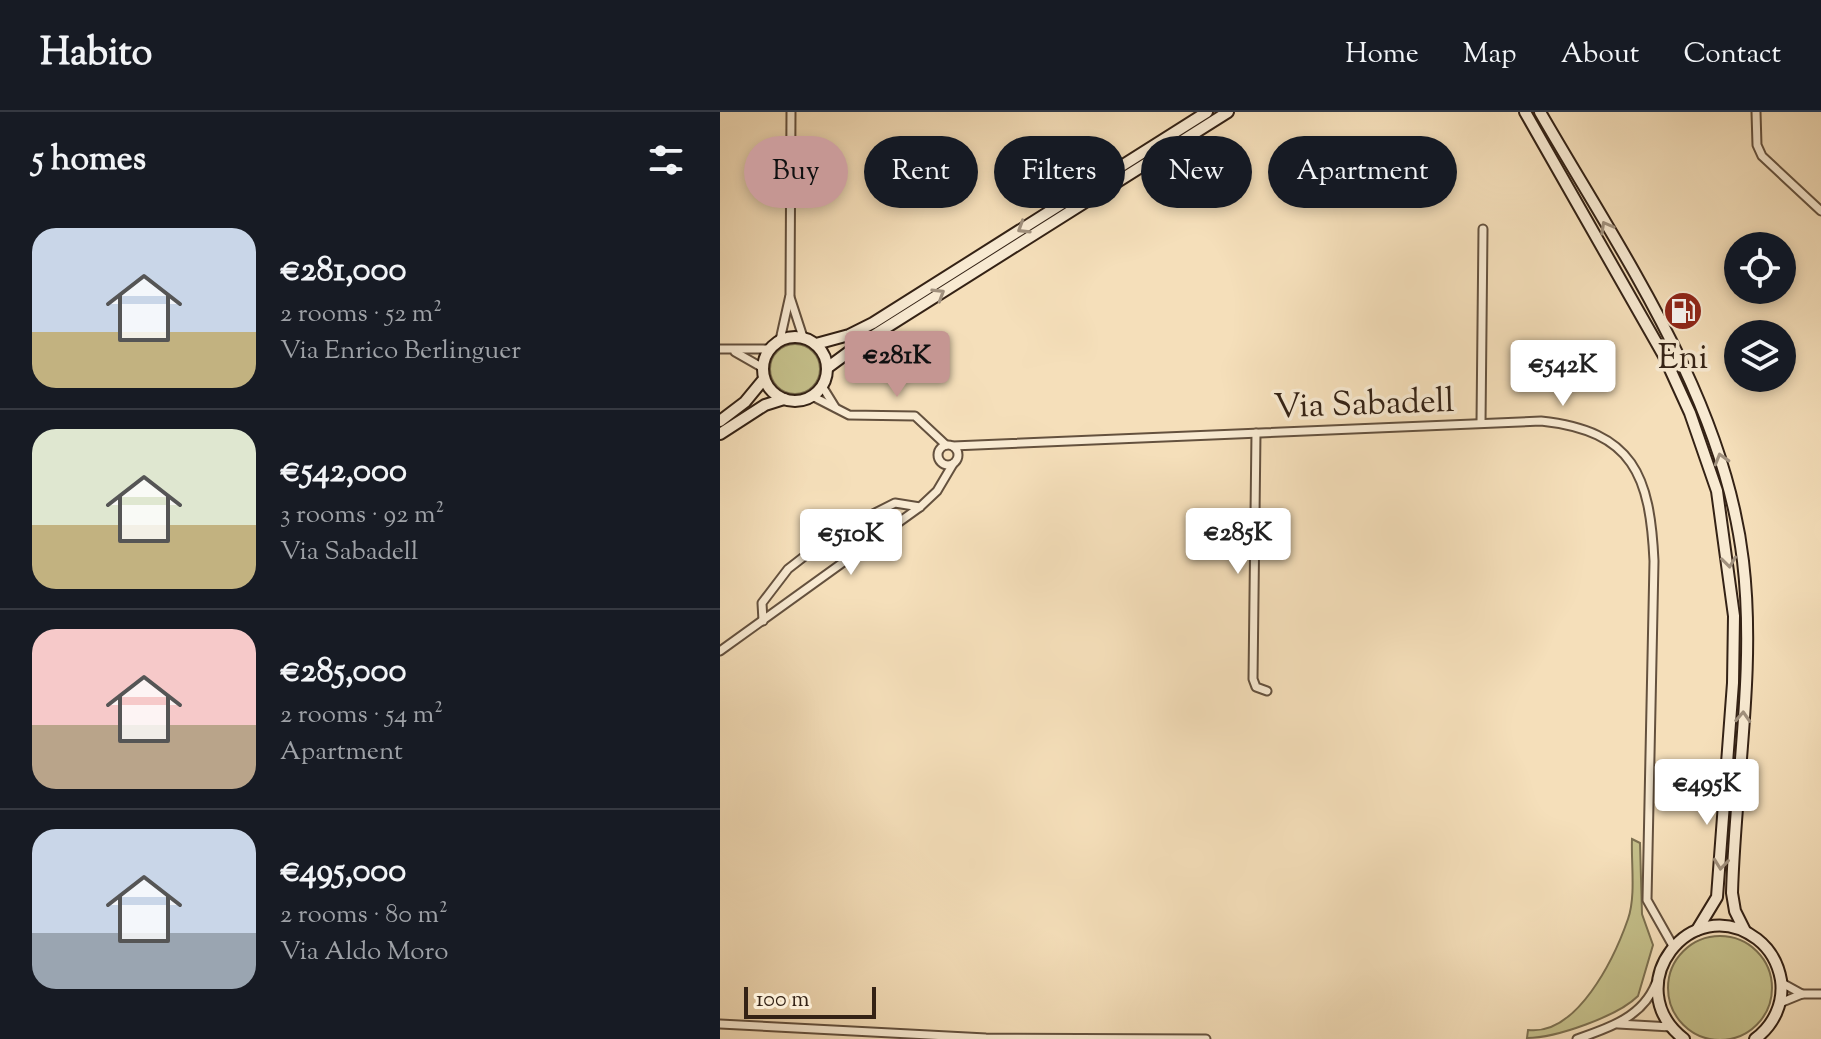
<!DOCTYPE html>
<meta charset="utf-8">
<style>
body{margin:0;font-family:"Sorts Mill Goudy",serif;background:#242831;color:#f1f3f6;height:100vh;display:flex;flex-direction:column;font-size:30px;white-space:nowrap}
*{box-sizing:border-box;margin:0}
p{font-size:26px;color:#9ea1a6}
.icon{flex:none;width:44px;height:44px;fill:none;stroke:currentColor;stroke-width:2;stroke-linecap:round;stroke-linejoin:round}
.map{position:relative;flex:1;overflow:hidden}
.panel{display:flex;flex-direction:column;background:#171b24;width:720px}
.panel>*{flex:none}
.top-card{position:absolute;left:24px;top:24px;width:760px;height:72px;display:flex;gap:16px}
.controls{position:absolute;left:1004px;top:120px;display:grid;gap:16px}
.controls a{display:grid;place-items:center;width:72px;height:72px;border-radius:50%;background:#171b24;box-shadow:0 4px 12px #0003;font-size:40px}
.scale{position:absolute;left:24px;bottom:20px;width:132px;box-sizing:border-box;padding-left:8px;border:4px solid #342215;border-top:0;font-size:22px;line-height:28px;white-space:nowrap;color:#342215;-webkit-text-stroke:6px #f8ead2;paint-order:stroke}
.price{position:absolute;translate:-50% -68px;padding:0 18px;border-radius:8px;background:#fff;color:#222;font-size:26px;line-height:52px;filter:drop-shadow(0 2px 4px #0008)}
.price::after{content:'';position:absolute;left:50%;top:48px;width:24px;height:18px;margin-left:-12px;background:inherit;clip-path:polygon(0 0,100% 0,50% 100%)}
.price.selected{background:#c59692;color:#111}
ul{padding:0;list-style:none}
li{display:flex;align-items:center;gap:24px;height:200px;padding:0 32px}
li+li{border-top:2px solid #363941}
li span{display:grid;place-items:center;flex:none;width:224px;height:160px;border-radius:24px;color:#555}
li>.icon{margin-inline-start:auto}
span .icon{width:96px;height:96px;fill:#fffc;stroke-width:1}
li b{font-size:34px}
h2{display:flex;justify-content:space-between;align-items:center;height:96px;padding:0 32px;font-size:34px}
.pill{padding:0 28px;border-radius:36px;background:#171b24;box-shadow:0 4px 12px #0003;font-size:28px;line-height:72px}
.pill.selected{background:#c59692;color:#111}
header{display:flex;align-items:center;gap:48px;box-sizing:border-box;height:112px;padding:0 40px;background:#171b24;border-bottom:2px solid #363941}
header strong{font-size:38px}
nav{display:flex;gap:44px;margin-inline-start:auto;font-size:28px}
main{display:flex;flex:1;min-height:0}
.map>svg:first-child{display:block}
.green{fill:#c4bf8a;stroke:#7c7050;stroke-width:2}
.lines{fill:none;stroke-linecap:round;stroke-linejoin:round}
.street-casing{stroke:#64513e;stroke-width:11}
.secondary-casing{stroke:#342215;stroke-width:14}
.street{stroke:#f8ead2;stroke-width:7}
.secondary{stroke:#f8ead2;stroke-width:10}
.oneway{stroke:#a0907d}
.labels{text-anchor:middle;stroke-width:7;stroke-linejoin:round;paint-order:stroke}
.poi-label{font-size:34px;fill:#342215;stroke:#f8ead2}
.street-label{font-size:34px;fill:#342215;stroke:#f8ead2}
</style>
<header>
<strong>Habito</strong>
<nav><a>Home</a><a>Map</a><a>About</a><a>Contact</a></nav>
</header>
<main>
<section class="panel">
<h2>5 homes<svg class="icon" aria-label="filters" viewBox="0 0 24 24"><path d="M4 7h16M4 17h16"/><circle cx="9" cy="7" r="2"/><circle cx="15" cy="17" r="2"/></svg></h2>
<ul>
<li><span style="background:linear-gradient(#c9d6e8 65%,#c2b280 0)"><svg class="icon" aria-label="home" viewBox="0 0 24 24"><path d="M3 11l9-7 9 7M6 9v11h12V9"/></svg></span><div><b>€281,000</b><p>2 rooms · 52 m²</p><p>Via Enrico Berlinguer</p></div></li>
<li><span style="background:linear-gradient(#dfe7d0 60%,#c2b280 0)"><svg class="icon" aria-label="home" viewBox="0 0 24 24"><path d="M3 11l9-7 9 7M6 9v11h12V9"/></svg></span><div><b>€542,000</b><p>3 rooms · 92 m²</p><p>Via Sabadell</p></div></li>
<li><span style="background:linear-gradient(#f6c9c9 60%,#b9a48a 0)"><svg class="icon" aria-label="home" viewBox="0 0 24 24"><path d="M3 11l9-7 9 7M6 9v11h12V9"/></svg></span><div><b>€285,000</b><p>2 rooms · 54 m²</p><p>Apartment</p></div></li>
<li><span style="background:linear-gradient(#c9d6e8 65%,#9aa5b1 0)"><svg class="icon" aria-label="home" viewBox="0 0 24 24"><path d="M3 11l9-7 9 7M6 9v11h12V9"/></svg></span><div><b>€495,000</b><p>2 rooms · 80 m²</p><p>Via Aldo Moro</p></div></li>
</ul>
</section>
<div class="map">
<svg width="1101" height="927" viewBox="0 0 1101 927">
<rect width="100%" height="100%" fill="#f5dfba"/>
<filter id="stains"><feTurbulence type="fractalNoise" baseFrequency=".0025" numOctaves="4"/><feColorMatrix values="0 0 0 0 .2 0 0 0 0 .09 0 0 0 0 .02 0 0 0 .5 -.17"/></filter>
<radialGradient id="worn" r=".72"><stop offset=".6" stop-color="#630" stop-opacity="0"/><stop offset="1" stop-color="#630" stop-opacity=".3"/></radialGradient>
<g class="green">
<circle cx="75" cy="257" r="25"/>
<path d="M 912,727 L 920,731 L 922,802 L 933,833 L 918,884 C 898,904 836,926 807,926 L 808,918 C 857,924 894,847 908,807 C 916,784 911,751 912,727 Z"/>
<circle cx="1000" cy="876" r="52"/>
</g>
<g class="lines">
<g class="street-casing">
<g id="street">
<path d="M 1036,0 L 1037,33 L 1042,44 L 1101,99"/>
<path d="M 70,185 L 83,225"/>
<path d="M 60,228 L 70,183 L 71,0"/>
<path d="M 0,237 L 49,237"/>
<path d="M 15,240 L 43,256"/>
<path d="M 102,274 L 115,295"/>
<path d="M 92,284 L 129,303 L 195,304 L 226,333"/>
<path d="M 761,311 L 763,117"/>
<path d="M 536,321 L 533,567 L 536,575 L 547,579"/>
<circle cx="228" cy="343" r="10"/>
<path d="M 233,334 L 821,309 C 914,319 930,364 934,449 L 927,788 L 953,834"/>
<path d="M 43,509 L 42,491 L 68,457 L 113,422 L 175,391 L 200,395"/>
<path d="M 0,539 L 200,395 L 217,379 L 233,352"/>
<path d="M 1062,871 L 1082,882"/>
<path d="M 1060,891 L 1082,882 L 1101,882"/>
<path d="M 0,912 L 266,926 L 486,927"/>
<path d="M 898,912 L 951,915"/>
<path d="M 857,927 C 889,916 923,905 936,871"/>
</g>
</g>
<g class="secondary-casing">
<g id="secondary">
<path d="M 805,0 L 944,244 L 970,301 L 997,379 L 1014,504 L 1013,571 L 997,785 L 977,818"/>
<path d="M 820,0 C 900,139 1004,286 1023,449 C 1036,558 1015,671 1012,781 L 1015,799 L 1025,819"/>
<circle cx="75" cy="257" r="32"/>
<path d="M 96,232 L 129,223 L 153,211 L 487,0"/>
<path d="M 107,256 L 137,234 L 508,0"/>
<path d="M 0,309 L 25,290 L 44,267"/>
<path d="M 0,322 L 45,293 L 64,287"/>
<path d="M 964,927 C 897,875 971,778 1037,827 C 1050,837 1058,851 1061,868 C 1064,891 1054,913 1035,927"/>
</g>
</g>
<use href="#street" class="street"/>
<use href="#secondary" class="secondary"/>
</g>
<defs><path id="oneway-chevron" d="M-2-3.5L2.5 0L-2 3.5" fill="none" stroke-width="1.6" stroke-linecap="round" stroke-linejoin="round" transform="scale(2)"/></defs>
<g class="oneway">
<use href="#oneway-chevron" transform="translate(886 115) rotate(-119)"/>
<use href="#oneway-chevron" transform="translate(303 116) rotate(148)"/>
<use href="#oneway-chevron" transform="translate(219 182) rotate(-32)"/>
<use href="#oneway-chevron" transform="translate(1001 347) rotate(-106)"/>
<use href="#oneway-chevron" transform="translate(1009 450) rotate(83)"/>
<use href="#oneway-chevron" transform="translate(1023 605) rotate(-87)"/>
<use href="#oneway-chevron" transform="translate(1001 752) rotate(96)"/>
</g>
<defs>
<g id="fuel-disc" transform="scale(2)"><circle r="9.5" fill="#8f2418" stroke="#f8ead2"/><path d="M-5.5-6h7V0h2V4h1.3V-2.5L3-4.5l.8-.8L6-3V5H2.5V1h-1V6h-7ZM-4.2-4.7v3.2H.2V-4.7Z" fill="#fff"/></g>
</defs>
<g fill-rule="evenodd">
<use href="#fuel-disc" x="963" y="199"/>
</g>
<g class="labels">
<g class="poi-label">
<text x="963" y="256">Eni</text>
</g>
<g class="street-label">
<text transform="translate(644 290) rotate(-2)" y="12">Via Sabadell</text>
</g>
</g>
<rect width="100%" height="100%" filter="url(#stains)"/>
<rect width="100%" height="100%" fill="url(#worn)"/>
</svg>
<div class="controls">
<a><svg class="icon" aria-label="locate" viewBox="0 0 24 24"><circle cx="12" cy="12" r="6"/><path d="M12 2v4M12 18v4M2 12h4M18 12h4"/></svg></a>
<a><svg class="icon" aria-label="layers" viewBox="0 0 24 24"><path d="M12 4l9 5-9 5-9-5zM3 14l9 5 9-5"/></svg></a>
</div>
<div class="scale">100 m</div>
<b class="price selected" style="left:177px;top:287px">€281K</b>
<b class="price" style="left:843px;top:296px">€542K</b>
<b class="price" style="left:518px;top:464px">€285K</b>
<b class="price" style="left:131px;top:465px">€510K</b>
<b class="price" style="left:987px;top:715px">€495K</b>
<div class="top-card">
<a class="pill selected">Buy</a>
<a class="pill">Rent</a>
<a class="pill">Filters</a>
<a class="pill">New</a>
<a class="pill">Apartment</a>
</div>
</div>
</main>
